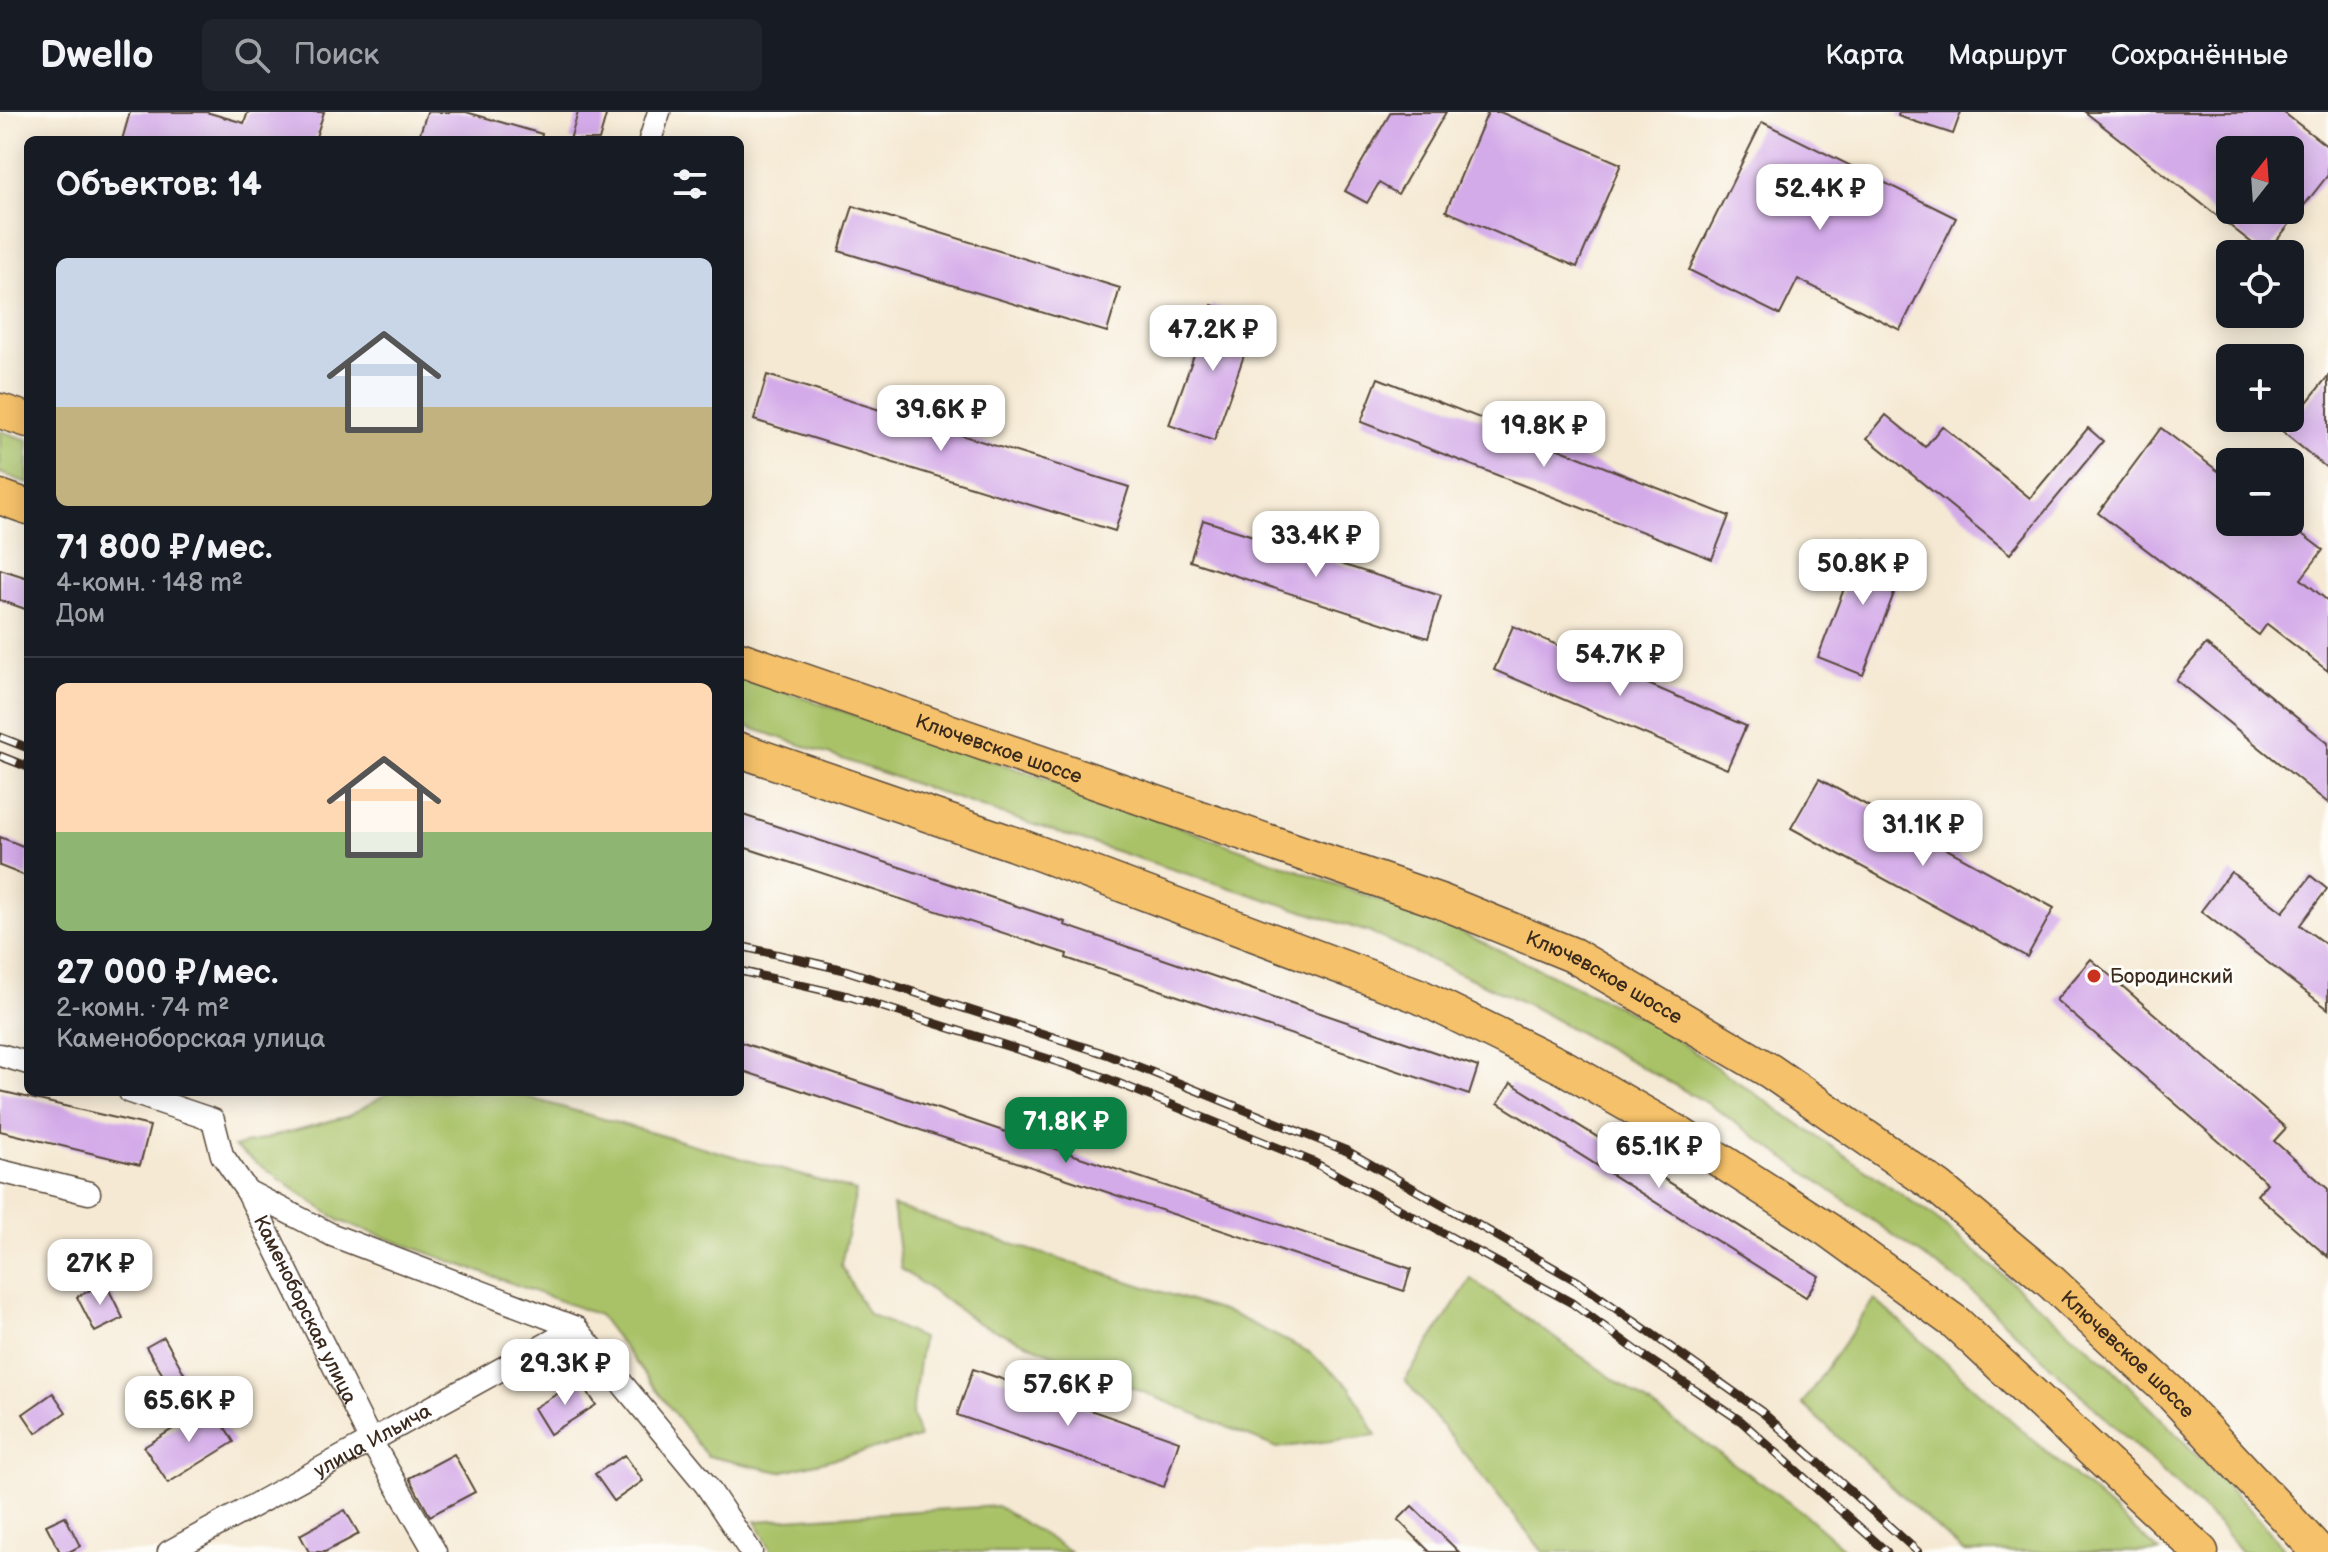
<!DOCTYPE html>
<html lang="ru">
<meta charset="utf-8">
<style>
body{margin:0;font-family:"Balsamiq Sans",sans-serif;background:#20242c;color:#f1f3f6;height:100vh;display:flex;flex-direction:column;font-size:30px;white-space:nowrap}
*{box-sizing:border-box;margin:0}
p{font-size:26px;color:#9ea1a6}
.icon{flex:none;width:44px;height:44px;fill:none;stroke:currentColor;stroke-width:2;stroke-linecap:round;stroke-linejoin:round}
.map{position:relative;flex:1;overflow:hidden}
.details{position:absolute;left:24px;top:24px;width:720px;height:960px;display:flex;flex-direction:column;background:#171b24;border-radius:12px;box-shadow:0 4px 20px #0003}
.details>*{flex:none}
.needle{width:52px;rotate:17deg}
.controls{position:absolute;left:2216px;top:24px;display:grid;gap:16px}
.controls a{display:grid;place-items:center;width:88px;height:88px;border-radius:12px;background:#171b24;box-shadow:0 4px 20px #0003;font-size:40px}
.price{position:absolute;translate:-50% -68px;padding:0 18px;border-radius:16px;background:#fff;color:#222;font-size:26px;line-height:52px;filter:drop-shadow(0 2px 4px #0008)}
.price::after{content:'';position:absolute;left:50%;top:48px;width:24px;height:18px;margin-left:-12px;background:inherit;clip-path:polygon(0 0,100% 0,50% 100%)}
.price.on{background:#0b8043;color:#fff}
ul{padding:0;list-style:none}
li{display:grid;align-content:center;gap:16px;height:424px;padding:0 32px}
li+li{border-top:2px solid #363941}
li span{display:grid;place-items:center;height:248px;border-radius:12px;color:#555}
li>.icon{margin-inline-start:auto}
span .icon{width:144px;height:144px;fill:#fffc;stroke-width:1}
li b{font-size:34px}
h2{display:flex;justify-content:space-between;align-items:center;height:96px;padding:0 32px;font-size:34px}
header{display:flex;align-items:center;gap:48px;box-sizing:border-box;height:112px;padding:0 40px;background:#171b24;border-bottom:2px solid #363941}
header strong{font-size:38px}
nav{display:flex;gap:44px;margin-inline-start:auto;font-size:28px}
.search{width:560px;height:72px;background:#20242c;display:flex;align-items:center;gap:20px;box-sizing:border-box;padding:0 28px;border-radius:12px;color:#9ea1a6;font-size:30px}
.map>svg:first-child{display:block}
.green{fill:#a9c267;stroke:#727642;stroke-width:2}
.building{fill:#d4abe9;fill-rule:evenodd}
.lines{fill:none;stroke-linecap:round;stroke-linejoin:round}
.minor-casing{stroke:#574739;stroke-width:25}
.primary-casing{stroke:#574739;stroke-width:37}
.minor{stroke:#fff;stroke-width:22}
.primary{stroke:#f5c16b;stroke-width:34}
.rail-casing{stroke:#3b2a1e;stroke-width:9}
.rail{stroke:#fdfcf7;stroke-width:6;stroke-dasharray:18;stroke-linecap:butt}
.poi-dot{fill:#c8321e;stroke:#fdfcf7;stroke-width:3}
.labels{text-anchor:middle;stroke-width:6;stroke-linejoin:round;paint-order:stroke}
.street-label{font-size:20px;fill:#3b2a1e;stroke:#fdfcf7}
.poi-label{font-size:20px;fill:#3b2a1e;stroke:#fdfcf7;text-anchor:start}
</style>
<header>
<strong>Dwello</strong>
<div class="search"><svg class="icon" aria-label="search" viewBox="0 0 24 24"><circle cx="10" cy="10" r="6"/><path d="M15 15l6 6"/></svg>Поиск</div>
<nav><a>Карта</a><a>Маршрут</a><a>Сохранённые</a></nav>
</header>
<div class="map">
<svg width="2328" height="1440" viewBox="0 0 2328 1440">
<rect width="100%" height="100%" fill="#fdfcf7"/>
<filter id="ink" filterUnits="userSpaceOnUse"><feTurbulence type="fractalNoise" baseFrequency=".0125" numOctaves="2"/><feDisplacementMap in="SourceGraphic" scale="16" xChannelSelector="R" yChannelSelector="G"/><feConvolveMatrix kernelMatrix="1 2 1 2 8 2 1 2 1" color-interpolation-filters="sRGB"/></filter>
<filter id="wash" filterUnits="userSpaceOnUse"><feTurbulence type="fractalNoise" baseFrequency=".006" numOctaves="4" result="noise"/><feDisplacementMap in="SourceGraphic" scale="32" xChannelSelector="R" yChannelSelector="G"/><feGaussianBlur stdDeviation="1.8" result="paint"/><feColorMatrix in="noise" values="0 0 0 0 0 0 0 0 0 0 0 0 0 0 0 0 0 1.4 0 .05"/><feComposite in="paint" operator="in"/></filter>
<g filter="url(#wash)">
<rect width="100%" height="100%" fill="#f5e9d3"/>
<g class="green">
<path d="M 0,319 L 28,328 L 28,371 L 0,361 Z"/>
<path d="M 740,565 L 1068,674 L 1444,812 L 1649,909 L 1933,1104 L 2109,1253 L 2259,1407 L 2286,1440 L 2241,1440 L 2221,1415 L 1968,1176 L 1709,992 L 1529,893 L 1371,821 L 1031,712 L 740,612 Z"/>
<path d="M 390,980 L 509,980 L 856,1079 L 841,1153 L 867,1201 L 922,1226 L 912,1302 L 919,1326 L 780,1360 L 707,1344 L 599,1203 L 340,1109 L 234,1035 L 348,1004 Z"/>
<path d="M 893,1094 L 1234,1203 L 1309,1240 L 1350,1275 L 1376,1323 L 1277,1336 L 978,1211 L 901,1157 Z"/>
<path d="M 1471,1167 L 1801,1399 L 1848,1440 L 1543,1440 L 1405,1268 Z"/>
<path d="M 1874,1187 L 2160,1440 L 1963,1440 L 1802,1292 Z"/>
<path d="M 997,1394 L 1071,1440 L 772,1440 L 756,1409 Z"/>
</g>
<g id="blocks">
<g class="building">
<path d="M 130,0 L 206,0 L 244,11 L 248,0 L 324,0 L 315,28 L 122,28 Z"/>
<path d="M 427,0 L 466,0 L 542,22 L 541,28 L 418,28 Z"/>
<path d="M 578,0 L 607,0 L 599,28 L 570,28 Z"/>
<path d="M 1391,0 L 1446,0 L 1398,82 L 1379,71 L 1367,91 L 1345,79 Z"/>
<path d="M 1488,0 L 1500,0 L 1621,52 L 1577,155 L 1446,99 Z"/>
<path d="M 1899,0 L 1961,0 L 1953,22 L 1898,4 Z"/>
<path d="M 2085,0 L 2283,0 L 2328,35 L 2328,63 L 2266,142 ZM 2230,38 L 2290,38 L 2290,98 L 2230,98 Z"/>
<path d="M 1762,10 L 1956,106 L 1900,218 L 1798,167 L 1780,203 L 1689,158 Z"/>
<path d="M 853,94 L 1120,176 L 1107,220 L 839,139 Z"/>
<path d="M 1212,193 L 1256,209 L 1214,329 L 1169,313 Z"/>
<path d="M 767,263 L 1129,375 L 1115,419 L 754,308 Z"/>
<path d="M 2328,264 L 2328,357 L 2283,320 Z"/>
<path d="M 1378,266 L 1729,404 L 1712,447 L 1361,310 Z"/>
<path d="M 1886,303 L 1925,335 L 1942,314 L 2030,386 L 2088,316 L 2103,329 L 2010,442 L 1867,326 Z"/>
<path d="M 2161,316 L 2230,368 L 2230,410 L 2286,410 L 2323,438 L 2301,467 L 2328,489 L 2328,559 L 2267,512 L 2259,523 L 2098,401 Z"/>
<path d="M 1203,408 L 1441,484 L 1428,526 L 1190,449 Z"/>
<path d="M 1863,427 L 1908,444 L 1863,563 L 1818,545 Z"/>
<path d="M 0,457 L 28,466 L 28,498 L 0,488 Z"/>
<path d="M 1513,514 L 1746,614 L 1727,657 L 1494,558 Z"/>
<path d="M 2206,532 L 2328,631 L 2328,691 L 2176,568 Z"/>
<path d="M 1819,667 L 2054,796 L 2027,845 L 1791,716 Z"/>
<path d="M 740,702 L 1065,810 L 1064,813 L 1478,955 L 1469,983 L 1066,846 L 1067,842 L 740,734 Z"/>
<path d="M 0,725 L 28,736 L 28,765 L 0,754 Z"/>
<path d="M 2231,760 L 2283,800 L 2311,764 L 2327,777 L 2300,813 L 2328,834 L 2328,897 L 2201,799 Z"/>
<path d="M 2091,847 L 2286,1016 L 2274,1029 L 2328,1077 L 2328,1145 L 2257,1083 L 2267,1071 L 2056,888 Z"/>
<path d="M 740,930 L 1411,1157 L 1404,1179 L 740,958 Z"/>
<path d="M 1511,971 L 1819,1164 L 1806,1185 L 1498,991 Z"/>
<path d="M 0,979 L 150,1014 L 140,1053 L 0,1019 Z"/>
<path d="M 105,1170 L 123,1206 L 95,1220 L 77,1185 Z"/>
<path d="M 164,1225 L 184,1261 L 167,1270 L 146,1235 Z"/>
<path d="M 973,1257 L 1179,1329 L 1164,1375 L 957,1303 Z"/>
<path d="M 580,1268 L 596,1293 L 550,1322 L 534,1296 Z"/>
<path d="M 53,1281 L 66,1300 L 36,1321 L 23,1302 Z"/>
<path d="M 211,1293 L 234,1330 L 168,1371 L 144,1335 Z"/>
<path d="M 454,1342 L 475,1380 L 430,1404 L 409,1366 Z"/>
<path d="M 625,1343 L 643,1369 L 614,1389 L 595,1362 Z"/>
<path d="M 1412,1394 L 1459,1440 L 1430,1440 L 1398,1408 Z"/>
<path d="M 345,1398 L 359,1422 L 325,1440 L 309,1440 L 300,1423 Z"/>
<path d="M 65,1404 L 80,1434 L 69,1440 L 60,1440 L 46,1413 Z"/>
</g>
</g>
</g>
<g filter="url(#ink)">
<use href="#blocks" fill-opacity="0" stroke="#574739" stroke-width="2"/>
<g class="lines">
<g class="minor-casing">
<g id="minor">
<path d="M 650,28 L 659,0"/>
<path d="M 0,943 L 28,951"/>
<path d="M 130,980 L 213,1008 L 222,1043 L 247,1079 L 332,1123 L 576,1216 L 706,1373 L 751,1440"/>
<path d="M 0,1059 L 89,1081"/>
<path id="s1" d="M 247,1079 L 371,1329 L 435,1440"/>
<path id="s2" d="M 169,1440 L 576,1216"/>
</g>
</g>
<g class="primary-casing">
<g id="primary">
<path d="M 0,299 L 28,308"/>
<path d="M 0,385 L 28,395"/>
<path id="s3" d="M 740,547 L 1440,789 L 1573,843 L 1770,959 L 1939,1076 L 2050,1169 L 2170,1280 L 2319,1440"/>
<path d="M 740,638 L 1014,732 L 1419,884 L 1565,956 L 1681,1023 L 1828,1118 L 1956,1211 L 2201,1440"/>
</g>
</g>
<use href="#minor" class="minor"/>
<use href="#primary" class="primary"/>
<g class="rail-casing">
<g id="rail">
<path d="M 0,625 L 28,636"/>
<path d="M 0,644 L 28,655"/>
<path d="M 740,834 L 845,858 L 1109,943 L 1347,1039 L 1577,1169 L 1762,1300 L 1918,1440"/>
<path d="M 740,859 L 848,884 L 1093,961 L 1313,1050 L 1572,1191 L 1644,1244 L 1741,1309 L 1887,1440"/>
</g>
</g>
<use href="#rail" class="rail"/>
</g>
</g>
<circle class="poi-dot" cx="2094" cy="864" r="8"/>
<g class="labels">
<g class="street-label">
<text dy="7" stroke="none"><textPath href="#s3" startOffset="274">Ключевское шоссе</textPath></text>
<text dy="7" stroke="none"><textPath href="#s3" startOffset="922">Ключевское шоссе</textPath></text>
<text dy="7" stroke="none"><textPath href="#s1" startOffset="132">Каменоборская улица</textPath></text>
<text dy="7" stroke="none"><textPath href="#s3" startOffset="1570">Ключевское шоссе</textPath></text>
<text dy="7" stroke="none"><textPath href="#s2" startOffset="232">улица Ильича</textPath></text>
</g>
<g class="poi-label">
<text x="2110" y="871">Бородинский</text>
</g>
</g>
</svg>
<div class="controls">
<a><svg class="needle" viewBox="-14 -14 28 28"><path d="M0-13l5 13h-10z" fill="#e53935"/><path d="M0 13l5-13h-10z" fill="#9ea1a6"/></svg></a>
<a><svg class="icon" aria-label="locate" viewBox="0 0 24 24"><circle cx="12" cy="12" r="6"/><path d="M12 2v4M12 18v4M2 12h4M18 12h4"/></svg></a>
<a>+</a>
<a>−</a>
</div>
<b class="price" style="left:1820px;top:120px">52.4K ₽</b>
<b class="price" style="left:1213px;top:261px">47.2K ₽</b>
<b class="price" style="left:941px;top:341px">39.6K ₽</b>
<b class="price" style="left:1544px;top:357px">19.8K ₽</b>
<b class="price" style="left:1316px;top:467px">33.4K ₽</b>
<b class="price" style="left:1863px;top:495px">50.8K ₽</b>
<b class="price" style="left:1620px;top:586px">54.7K ₽</b>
<b class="price" style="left:1923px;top:756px">31.1K ₽</b>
<b class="price on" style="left:1066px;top:1053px">71.8K ₽</b>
<b class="price" style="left:1659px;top:1078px">65.1K ₽</b>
<b class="price" style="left:100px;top:1195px">27K ₽</b>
<b class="price" style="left:565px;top:1295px">29.3K ₽</b>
<b class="price" style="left:1068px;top:1316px">57.6K ₽</b>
<b class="price" style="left:189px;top:1332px">65.6K ₽</b>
<section class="details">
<h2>Объектов: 14<svg class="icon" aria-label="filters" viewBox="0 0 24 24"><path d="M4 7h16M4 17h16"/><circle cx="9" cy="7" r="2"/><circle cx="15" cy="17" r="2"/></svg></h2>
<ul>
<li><span style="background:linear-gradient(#c9d6e8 60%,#c2b280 0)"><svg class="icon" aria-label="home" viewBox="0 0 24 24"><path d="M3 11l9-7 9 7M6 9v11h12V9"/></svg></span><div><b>71 800 ₽/мес.</b><p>4-комн. · 148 m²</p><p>Дом</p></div></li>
<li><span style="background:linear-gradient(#ffd9b3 60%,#8fb573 0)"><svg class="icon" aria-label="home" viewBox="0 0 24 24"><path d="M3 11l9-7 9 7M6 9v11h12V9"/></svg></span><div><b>27 000 ₽/мес.</b><p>2-комн. · 74 m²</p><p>Каменоборская улица</p></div></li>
</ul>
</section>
</div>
